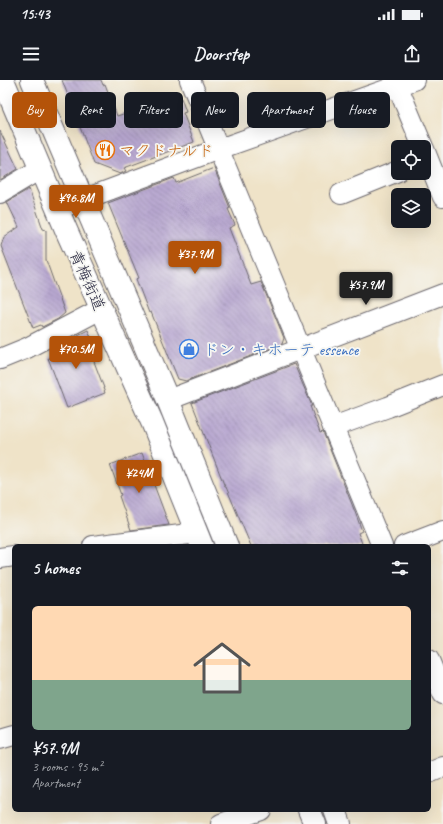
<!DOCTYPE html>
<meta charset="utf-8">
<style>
body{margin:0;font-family:Caveat,"Klee One",sans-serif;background:#20242c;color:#f1f3f6;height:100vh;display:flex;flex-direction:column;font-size:15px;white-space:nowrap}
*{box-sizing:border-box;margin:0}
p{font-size:13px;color:#9ea1a6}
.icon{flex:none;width:22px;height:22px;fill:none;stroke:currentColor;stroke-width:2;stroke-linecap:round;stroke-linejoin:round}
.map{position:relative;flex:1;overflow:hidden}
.drawer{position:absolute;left:12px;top:464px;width:419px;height:268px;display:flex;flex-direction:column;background:#171b24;border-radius:6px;box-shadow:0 4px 16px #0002}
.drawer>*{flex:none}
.banner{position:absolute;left:12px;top:12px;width:419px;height:36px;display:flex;gap:8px}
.fabs{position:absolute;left:391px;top:60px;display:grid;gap:8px}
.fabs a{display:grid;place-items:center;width:40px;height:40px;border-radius:6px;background:#171b24;box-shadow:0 4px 16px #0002;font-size:20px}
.price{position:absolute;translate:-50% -34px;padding:0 9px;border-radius:4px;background:#b45309;color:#fff;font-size:13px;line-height:26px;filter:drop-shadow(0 1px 2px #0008)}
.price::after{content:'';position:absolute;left:50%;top:24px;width:12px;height:9px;margin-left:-6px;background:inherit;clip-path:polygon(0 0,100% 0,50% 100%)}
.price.on{background:#222;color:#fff}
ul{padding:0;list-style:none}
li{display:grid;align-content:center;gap:8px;height:212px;padding:0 20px}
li+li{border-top:1px solid #363941}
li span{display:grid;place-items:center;height:124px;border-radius:6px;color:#555}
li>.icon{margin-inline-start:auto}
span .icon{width:72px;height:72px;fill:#fffc;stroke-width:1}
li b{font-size:17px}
h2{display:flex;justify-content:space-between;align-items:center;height:48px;padding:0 20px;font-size:17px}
.tag{padding:0 14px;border-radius:6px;background:#171b24;box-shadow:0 4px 16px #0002;font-size:14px;line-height:36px}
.tag.on{background:#b45309;color:#fff}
.status{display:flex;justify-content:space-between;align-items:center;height:28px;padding:0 20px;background:#171b24;direction:ltr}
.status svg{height:11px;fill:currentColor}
header{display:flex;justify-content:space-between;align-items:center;height:52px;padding:0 20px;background:#171b24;font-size:18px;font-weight:600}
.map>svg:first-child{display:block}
.building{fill:url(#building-back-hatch)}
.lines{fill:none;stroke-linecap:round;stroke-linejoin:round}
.minor-casing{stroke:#6a666c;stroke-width:22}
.major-casing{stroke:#6a666c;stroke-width:24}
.minor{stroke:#fff;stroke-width:20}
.major{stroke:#fff;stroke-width:22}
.labels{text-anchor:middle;stroke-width:3.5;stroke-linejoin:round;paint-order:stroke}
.food-label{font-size:16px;fill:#c56008;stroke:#f6f6f2;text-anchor:start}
.street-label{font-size:16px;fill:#22223b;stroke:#f6f6f2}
.shop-label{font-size:16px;fill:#366cbe;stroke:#f6f6f2;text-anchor:start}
</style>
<div class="status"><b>15:43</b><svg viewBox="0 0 49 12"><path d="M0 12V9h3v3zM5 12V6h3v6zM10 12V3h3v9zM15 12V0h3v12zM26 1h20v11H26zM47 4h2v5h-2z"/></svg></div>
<header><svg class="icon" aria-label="menu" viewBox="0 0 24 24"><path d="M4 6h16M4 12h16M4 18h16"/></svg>Doorstep<svg class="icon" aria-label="share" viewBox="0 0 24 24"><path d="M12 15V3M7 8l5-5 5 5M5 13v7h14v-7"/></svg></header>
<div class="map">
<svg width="443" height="744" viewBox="0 0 443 744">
<defs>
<pattern id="building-back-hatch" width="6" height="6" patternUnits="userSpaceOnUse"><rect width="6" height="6" fill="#b8a7d0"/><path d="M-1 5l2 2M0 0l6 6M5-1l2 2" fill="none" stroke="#9588aa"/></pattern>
</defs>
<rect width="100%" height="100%" fill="#f6f6f2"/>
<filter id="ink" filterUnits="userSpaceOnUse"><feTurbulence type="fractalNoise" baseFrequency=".025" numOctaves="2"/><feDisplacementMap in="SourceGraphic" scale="8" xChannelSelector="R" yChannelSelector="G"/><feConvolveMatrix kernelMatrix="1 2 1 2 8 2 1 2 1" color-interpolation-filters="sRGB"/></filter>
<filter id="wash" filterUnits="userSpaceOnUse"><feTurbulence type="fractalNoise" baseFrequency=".012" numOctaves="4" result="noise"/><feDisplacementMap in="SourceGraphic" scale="16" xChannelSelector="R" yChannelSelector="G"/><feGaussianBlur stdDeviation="0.9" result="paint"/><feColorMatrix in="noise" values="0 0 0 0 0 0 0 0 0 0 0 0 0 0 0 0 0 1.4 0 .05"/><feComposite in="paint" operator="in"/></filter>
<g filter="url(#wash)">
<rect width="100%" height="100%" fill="#efe3c8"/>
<g id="blocks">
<g class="building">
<path d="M 62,0 L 101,0 L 103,5 L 105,4 L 117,36 L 132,31 L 138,46 L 165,36 L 161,26 L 181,18 L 186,32 L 183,33 L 194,62 L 124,88 L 126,91 L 120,94 L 94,84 Z"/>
<path d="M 0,51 L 18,89 L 0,100 Z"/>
<path d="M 214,88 L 230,128 L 228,129 L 235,145 L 229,148 L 251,205 L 261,202 L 284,258 L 282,264 L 186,301 L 178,299 L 151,232 L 149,233 L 136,199 L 139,198 L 108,123 L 174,98 L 176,103 Z"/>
<path d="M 29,109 L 43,149 L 46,150 L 46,180 L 65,233 L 58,239 L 42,247 L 41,245 L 33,248 L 1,166 L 4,157 L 19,147 L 7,122 Z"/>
<path d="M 88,250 L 96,269 L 90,271 L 104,308 L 103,308 L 105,313 L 67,328 L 48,278 L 53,276 L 50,269 Z"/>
<path d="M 294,284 L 312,326 L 310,326 L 320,353 L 323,352 L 355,432 L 362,451 L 358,453 L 363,466 L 251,466 L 226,407 L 225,407 L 192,323 Z"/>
<path d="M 142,373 L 169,445 L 131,450 L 119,416 L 121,415 L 110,385 Z"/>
</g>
</g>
</g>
<g filter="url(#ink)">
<use href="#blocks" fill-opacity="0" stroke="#6a666c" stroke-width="1"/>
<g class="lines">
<g class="minor-casing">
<g id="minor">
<path d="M 190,0 L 382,466"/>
<path d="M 395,0 L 423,67"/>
<path d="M 424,69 L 443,117"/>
<path d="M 0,113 L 40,89"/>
<path d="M 341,114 L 398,91"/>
<path d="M 58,129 L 219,69 L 414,0"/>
<path d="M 0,279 L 27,268 L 101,229"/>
<path d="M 168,320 L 443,214"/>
<path d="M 333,347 L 388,327 L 443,305"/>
<path d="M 93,466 L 197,453"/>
<path d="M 404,466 L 443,451"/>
<path d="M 0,478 L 14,476"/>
<path d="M 429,580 L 443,614"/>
<path d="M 0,659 L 14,655"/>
<path d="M 429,693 L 443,687"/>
<path d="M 221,744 L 261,730"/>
</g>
</g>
<g class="major-casing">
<g id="major">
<path d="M 3,0 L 67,152 L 152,342 L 202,466"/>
<path d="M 32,0 L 168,320 L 227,466"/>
<path d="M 309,730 L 315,744"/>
<path d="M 335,730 L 340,744"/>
</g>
</g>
<use href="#minor" class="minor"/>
<use href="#major" class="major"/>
</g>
</g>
<defs>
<g id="restaurant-ring" transform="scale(1)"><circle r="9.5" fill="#f6f6f2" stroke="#e8710a" stroke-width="1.5"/><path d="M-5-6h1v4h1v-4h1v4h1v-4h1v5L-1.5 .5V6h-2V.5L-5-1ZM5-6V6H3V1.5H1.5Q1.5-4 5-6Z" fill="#e8710a"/></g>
<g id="shop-ring" transform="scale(1)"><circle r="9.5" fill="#f6f6f2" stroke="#3f7fe0" stroke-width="1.5"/><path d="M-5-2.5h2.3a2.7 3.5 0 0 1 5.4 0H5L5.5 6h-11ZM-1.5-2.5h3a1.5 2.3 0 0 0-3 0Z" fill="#3f7fe0"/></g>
</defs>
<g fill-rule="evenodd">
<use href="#restaurant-ring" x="105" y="70"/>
<use href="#shop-ring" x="189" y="269"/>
</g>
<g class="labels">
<g class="food-label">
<text x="119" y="76">マクドナルド</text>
</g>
<g class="street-label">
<text transform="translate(88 200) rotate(66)" y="6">青梅街道</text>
</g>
<g class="shop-label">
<text x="203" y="275">ドン・キホーテ essence</text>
</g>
</g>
</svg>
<div class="fabs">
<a><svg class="icon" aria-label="locate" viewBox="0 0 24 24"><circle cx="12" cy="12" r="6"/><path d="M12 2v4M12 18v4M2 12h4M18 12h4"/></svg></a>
<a><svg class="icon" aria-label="layers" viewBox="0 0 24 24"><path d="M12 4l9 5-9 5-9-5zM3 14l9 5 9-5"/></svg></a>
</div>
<b class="price" style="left:76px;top:139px">¥96.8M</b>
<b class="price" style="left:195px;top:195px">¥37.9M</b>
<b class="price on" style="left:366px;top:226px">¥57.9M</b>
<b class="price" style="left:76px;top:290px">¥70.5M</b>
<b class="price" style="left:139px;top:414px">¥24M</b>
<div class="banner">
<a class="tag on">Buy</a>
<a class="tag">Rent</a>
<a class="tag">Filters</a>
<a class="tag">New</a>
<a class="tag">Apartment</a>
<a class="tag">House</a>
</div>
<section class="drawer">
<h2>5 homes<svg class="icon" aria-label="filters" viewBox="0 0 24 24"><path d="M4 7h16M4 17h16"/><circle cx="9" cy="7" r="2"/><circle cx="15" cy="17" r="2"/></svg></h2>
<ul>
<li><span style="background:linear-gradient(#ffd9b3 60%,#7fa58c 0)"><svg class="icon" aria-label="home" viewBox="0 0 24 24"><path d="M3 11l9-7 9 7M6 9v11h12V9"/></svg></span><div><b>¥57.9M</b><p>3 rooms · 95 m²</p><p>Apartment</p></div></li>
</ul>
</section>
</div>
